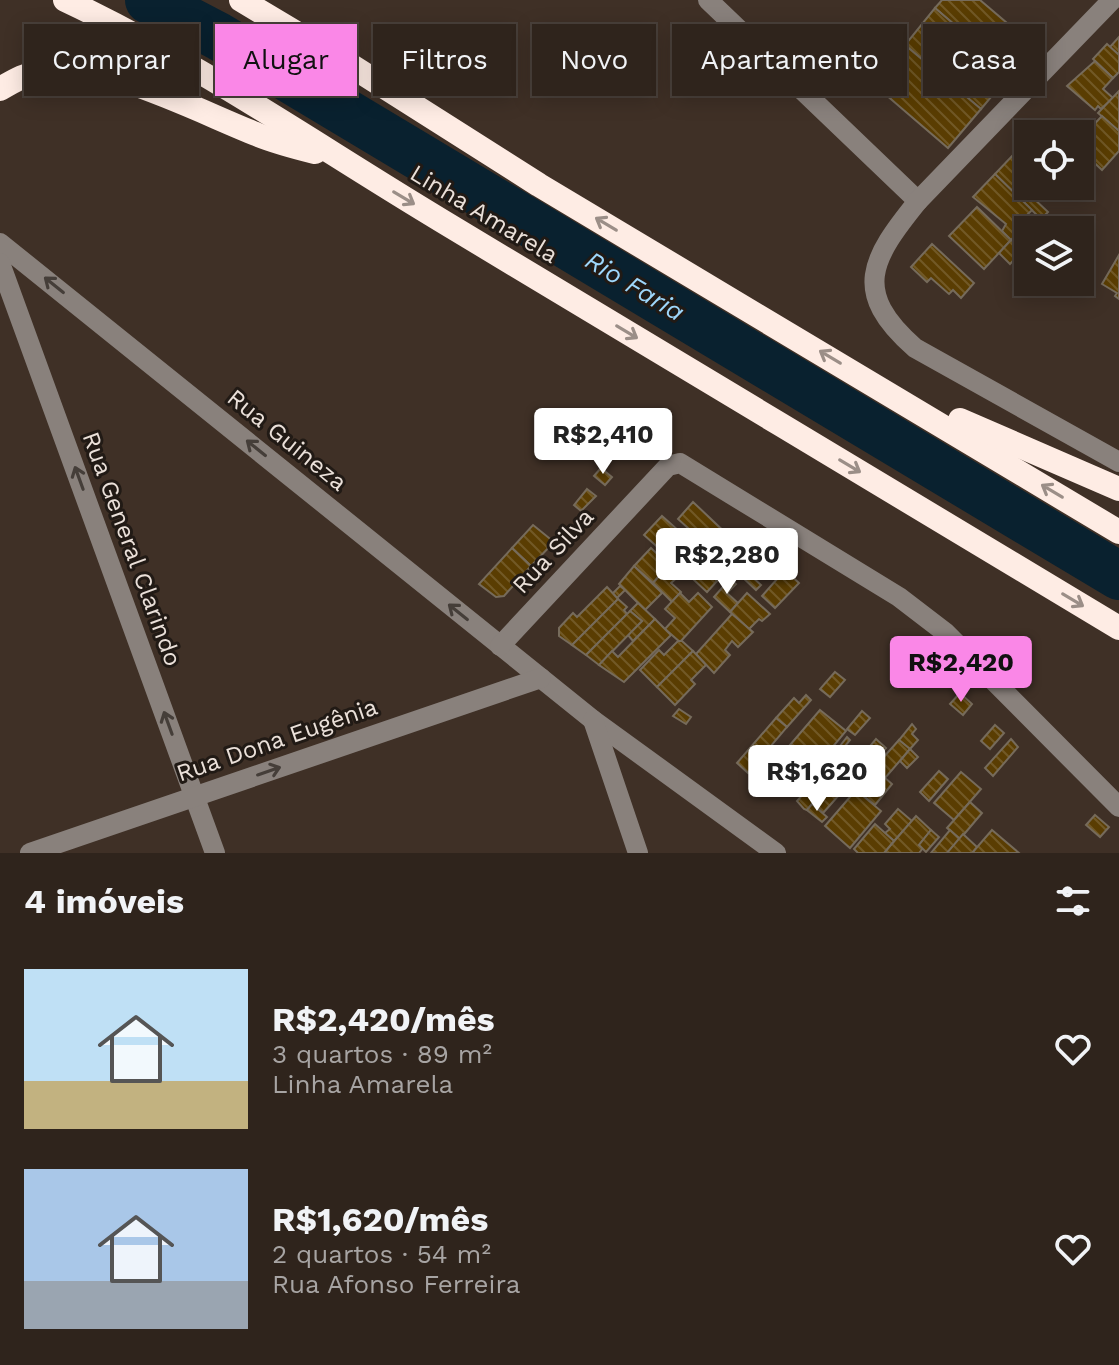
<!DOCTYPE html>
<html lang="pt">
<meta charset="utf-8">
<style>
body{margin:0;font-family:"Work Sans",sans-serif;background:#3b3029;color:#f1f3f6;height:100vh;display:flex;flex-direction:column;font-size:30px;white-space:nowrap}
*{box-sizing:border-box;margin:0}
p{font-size:26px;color:#a7a4a3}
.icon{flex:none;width:44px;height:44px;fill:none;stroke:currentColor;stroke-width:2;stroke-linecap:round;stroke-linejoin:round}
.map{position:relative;height:853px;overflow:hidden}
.sheet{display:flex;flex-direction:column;background:#2f241c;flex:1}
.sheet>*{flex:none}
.hud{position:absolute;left:24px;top:24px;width:1072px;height:72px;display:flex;gap:16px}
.controls{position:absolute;left:1014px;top:120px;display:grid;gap:16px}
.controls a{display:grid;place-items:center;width:80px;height:80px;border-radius:0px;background:#2f241c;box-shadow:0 4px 20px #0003,0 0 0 2px #4a413b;font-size:40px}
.price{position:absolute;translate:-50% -68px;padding:0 18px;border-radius:8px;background:#fff;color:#222;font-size:26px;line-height:52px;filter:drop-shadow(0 2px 4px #0008)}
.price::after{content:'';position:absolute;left:50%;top:48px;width:24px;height:18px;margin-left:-12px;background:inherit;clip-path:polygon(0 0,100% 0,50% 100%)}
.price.on{background:#fa87e7;color:#111}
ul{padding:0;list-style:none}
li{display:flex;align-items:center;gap:24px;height:200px;padding:0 24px}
li span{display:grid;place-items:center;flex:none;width:224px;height:160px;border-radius:0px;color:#555}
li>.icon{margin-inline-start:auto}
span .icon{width:96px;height:96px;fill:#fffc;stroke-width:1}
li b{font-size:34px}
h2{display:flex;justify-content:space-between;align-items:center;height:96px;padding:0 24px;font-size:34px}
.chip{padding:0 28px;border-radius:0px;background:#2f241c;box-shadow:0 4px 20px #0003,0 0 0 2px #4a413b;font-size:28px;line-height:72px}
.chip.on{background:#fa87e7;color:#111}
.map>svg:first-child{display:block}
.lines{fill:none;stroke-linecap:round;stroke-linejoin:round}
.river{stroke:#09212f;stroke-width:48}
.building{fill:url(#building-back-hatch);stroke:#766b5b;stroke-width:2}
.minor{stroke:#89817c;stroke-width:20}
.highway{stroke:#feece4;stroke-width:24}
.oneway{stroke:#9b8e87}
.oneway2{stroke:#453e39}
.labels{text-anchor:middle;stroke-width:6;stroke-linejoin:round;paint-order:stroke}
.street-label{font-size:24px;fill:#eae0d9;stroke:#211a15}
.water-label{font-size:26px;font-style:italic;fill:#9ed7fb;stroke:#211a15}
</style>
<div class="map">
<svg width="1119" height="853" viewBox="0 0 1119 853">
<defs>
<pattern id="building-back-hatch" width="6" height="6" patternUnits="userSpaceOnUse" patternTransform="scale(2)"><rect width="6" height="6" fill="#5a3d02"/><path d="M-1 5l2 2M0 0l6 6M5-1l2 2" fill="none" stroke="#725926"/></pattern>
</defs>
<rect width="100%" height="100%" fill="#3f3026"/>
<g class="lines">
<path class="river" d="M 149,0 L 218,36 L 1119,576"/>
</g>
<g class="building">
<path d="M 942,0 L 980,0 L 1034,46 L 1011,73 L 935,8 Z"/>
<path d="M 935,8 L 1011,73 L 981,109 L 905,45 Z"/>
<path d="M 1010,27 L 1027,44 L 1015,57 L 997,40 Z"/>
<path d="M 1119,37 L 1119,55 L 1110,47 Z"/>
<path d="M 1107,44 L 1119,55 L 1119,72 L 1113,78 L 1093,59 Z"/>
<path d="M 905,45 L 981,109 L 948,148 L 872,83 Z"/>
<path d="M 1095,61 L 1113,78 L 1103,89 L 1113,98 L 1101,109 L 1098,106 L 1095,110 L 1067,86 Z"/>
<path d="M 1119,91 L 1119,131 L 1098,113 Z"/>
<path d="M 1102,116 L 1119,131 L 1119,151 L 1102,170 L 1083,152 L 1092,143 L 1084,135 Z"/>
<path d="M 1015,153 L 1028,165 L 1028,186 L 1041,186 L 1031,196 L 1048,212 L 1041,219 L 995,174 Z"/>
<path d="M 995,174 L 1032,210 L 1024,218 L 1028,222 L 1011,240 L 1002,231 L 1006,224 L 973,197 Z"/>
<path d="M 977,207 L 1011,240 L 984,269 L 949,236 Z"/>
<path d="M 1011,240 L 1023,250 L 1010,264 L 999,253 Z"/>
<path d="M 932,244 L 974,283 L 961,298 L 953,290 L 949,294 L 931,278 L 927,282 L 911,267 Z"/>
<path d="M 1119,255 L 1119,299 L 1115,296 L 1117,293 L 1102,284 Z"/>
<path d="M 625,437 L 639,448 L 632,456 L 618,445 Z"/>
<path d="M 601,468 L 612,477 L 605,485 L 594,476 Z"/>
<path d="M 587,489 L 596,496 L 581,511 L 574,505 Z"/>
<path d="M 693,502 L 748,554 L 733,569 L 712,550 L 719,543 L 705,529 L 698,537 L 678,519 Z"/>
<path d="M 662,516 L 679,531 L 662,551 L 644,535 Z"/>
<path d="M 533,525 L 554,542 L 531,566 L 512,548 Z"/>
<path d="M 679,531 L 725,572 L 717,581 L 699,565 L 690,576 L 662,551 Z"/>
<path d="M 512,548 L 531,566 L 504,596 L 496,597 L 479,584 Z"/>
<path d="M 651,548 L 669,565 L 653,583 L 634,566 Z"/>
<path d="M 752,564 L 758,569 L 751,576 L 761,585 L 756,590 L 741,576 Z"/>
<path d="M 669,565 L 680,575 L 671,583 L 681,592 L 672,602 L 653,583 Z"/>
<path d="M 634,566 L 662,593 L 645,610 L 619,584 Z"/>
<path d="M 704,569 L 717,581 L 707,592 L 694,580 Z"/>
<path d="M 785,570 L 799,583 L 775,608 L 762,596 Z"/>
<path d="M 730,579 L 736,584 L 727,593 L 738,603 L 730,612 L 714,597 Z"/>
<path d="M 620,586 L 625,590 L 617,598 L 613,593 Z"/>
<path d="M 607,587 L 618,599 L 572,645 L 559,636 L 559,628 L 573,613 L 577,617 Z"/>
<path d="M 680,593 L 689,602 L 698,593 L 712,607 L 680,642 L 665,629 L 675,618 L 665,609 Z"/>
<path d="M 747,593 L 770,614 L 762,621 L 759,619 L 749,629 L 730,612 Z"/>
<path d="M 618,599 L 627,607 L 624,610 L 627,614 L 586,655 L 572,645 Z"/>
<path d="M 638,603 L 655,619 L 633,641 L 628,635 L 642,621 L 630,611 Z"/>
<path d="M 630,611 L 642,621 L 599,665 L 586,655 Z"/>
<path d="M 732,614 L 753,632 L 738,647 L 732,641 L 725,650 L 730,655 L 714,673 L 696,654 Z"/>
<path d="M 655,619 L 671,635 L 624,682 L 599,665 L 612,651 L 618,657 Z"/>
<path d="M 678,641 L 682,641 L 693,651 L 657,687 L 640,670 L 659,650 L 664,655 Z"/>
<path d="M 693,651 L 706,665 L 691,680 L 695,684 L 675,705 L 657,687 Z"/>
<path d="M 835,672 L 845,680 L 830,697 L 820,689 Z"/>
<path d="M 960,693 L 972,704 L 963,715 L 950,704 Z"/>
<path d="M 806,695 L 811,700 L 787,727 L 776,718 L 794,698 L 799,703 Z"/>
<path d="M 679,709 L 691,717 L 686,724 L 673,716 Z"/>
<path d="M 820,710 L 846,731 L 810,774 L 784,752 Z"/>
<path d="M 862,711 L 870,718 L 855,735 L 847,729 Z"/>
<path d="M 776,718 L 787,727 L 748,773 L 737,763 Z"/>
<path d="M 912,724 L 916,729 L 912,734 L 918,740 L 910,749 L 899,740 Z"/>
<path d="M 995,725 L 1004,733 L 990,749 L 981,741 Z"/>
<path d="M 847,737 L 850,740 L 836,757 L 833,755 Z"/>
<path d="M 876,739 L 886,748 L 870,767 L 862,761 L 868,754 L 865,752 Z"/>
<path d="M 1011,739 L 1018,747 L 993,776 L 985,768 Z"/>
<path d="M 899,740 L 910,749 L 885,778 L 874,768 Z"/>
<path d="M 910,749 L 918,757 L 907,768 L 900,761 Z"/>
<path d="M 838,755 L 848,764 L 852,759 L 863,768 L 823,813 L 812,804 L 807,810 L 804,809 L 797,801 L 819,776 L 825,781 L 827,778 L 822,773 Z"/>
<path d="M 874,768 L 892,784 L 875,805 L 856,790 Z"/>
<path d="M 939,771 L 948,779 L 929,801 L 920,792 Z"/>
<path d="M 961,772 L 981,789 L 954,820 L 934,803 Z"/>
<path d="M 856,790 L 881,811 L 850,848 L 825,826 Z"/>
<path d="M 970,802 L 982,813 L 960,839 L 947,828 Z"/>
<path d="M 812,804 L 827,817 L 822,822 L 807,810 Z"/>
<path d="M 898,809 L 912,821 L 894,841 L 885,833 L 890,829 L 885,824 Z"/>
<path d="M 1095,815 L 1109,827 L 1100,837 L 1086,825 Z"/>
<path d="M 916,816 L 931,830 L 919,845 L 923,848 L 919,853 L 884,853 Z"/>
<path d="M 875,824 L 894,841 L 884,853 L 858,853 L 854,849 Z"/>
<path d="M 931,830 L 939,837 L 926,852 L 919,845 Z"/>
<path d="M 950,830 L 960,839 L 947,853 L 931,853 Z"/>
<path d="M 992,830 L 1019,853 L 972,853 Z"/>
<path d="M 963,834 L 977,847 L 972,853 L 947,853 Z"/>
</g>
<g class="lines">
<g class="minor">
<path d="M 708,0 L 918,201"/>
<path d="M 1112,0 L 918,201 C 871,259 851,292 915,348 L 1119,462"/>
<path d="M 0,243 L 593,720 L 776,853"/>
<path d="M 0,263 L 215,853"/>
<path d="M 500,646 L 668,466 L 680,463 L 899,597 L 946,633 L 1119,807"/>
<path d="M 593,720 L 638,853"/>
<path d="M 30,853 L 541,678"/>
</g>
<g class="highway">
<path d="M 65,0 C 197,62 317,146 442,221 C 668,357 893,492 1119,628"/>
<path d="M 241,0 L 350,65 L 539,185 L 1119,532"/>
<path d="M 0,89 C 15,80 28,73 45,70 C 102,60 202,113 256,134 C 275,142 295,147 315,152"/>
<path d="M 960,420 L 1119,489"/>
</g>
</g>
<defs><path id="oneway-shaft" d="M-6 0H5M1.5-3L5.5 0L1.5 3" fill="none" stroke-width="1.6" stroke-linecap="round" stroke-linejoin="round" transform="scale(2)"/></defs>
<g class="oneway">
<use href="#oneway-shaft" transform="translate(404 198) rotate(31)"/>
<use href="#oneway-shaft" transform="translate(606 224) rotate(-149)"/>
<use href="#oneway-shaft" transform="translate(627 332) rotate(31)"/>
<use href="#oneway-shaft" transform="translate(830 357) rotate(-149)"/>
<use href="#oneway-shaft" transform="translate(850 466) rotate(31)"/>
<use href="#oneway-shaft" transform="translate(1052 491) rotate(-149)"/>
<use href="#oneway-shaft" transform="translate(1073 600) rotate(31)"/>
</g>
<g class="oneway2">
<use href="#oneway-shaft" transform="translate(54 285) rotate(-141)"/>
<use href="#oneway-shaft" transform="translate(256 448) rotate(-141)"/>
<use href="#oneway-shaft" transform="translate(79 478) rotate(-110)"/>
<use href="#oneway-shaft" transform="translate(458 612) rotate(-141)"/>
<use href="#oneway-shaft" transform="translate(168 723) rotate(-110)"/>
<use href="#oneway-shaft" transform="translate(269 771) rotate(-19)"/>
</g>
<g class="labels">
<g class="street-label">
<text transform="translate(484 214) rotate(31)" y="8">Linha Amarela</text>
<text transform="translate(287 440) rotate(39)" y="8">Rua Guineza</text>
<text transform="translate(132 549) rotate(70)" y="8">Rua General Clarindo</text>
<text transform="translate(553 551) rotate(-47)" y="8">Rua Silva</text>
<text transform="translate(277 740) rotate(-19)" y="8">Rua Dona Eugênia</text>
</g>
<g class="water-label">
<text transform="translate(635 286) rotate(31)" y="9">Rio Faria</text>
</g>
</g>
</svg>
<div class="controls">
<a><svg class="icon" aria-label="locate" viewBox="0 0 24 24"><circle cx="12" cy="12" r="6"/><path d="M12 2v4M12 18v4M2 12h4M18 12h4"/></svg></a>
<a><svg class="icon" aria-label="layers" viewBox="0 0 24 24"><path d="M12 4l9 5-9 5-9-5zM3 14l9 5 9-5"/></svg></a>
</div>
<b class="price" style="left:603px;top:476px">R$2,410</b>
<b class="price" style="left:727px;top:596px">R$2,280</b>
<b class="price on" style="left:961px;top:704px">R$2,420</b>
<b class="price" style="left:817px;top:813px">R$1,620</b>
<div class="hud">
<a class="chip">Comprar</a>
<a class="chip on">Alugar</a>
<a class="chip">Filtros</a>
<a class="chip">Novo</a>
<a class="chip">Apartamento</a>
<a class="chip">Casa</a>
</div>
</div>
<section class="sheet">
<h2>4 imóveis<svg class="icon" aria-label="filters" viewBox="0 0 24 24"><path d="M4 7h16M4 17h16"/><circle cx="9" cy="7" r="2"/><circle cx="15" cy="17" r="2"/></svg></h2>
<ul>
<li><span style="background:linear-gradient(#bfe0f5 70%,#c2b280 0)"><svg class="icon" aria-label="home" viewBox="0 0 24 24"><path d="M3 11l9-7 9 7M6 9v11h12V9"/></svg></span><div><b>R$2,420/mês</b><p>3 quartos · 89 m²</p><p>Linha Amarela</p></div><svg class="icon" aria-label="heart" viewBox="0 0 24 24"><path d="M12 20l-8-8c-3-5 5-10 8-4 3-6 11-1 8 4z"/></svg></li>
<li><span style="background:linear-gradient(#a9c7e8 70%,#9aa5b1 0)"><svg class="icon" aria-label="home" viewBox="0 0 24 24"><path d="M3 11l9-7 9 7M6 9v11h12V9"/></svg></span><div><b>R$1,620/mês</b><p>2 quartos · 54 m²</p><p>Rua Afonso Ferreira</p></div><svg class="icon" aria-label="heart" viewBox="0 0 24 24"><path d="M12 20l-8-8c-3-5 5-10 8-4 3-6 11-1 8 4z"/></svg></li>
</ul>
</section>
